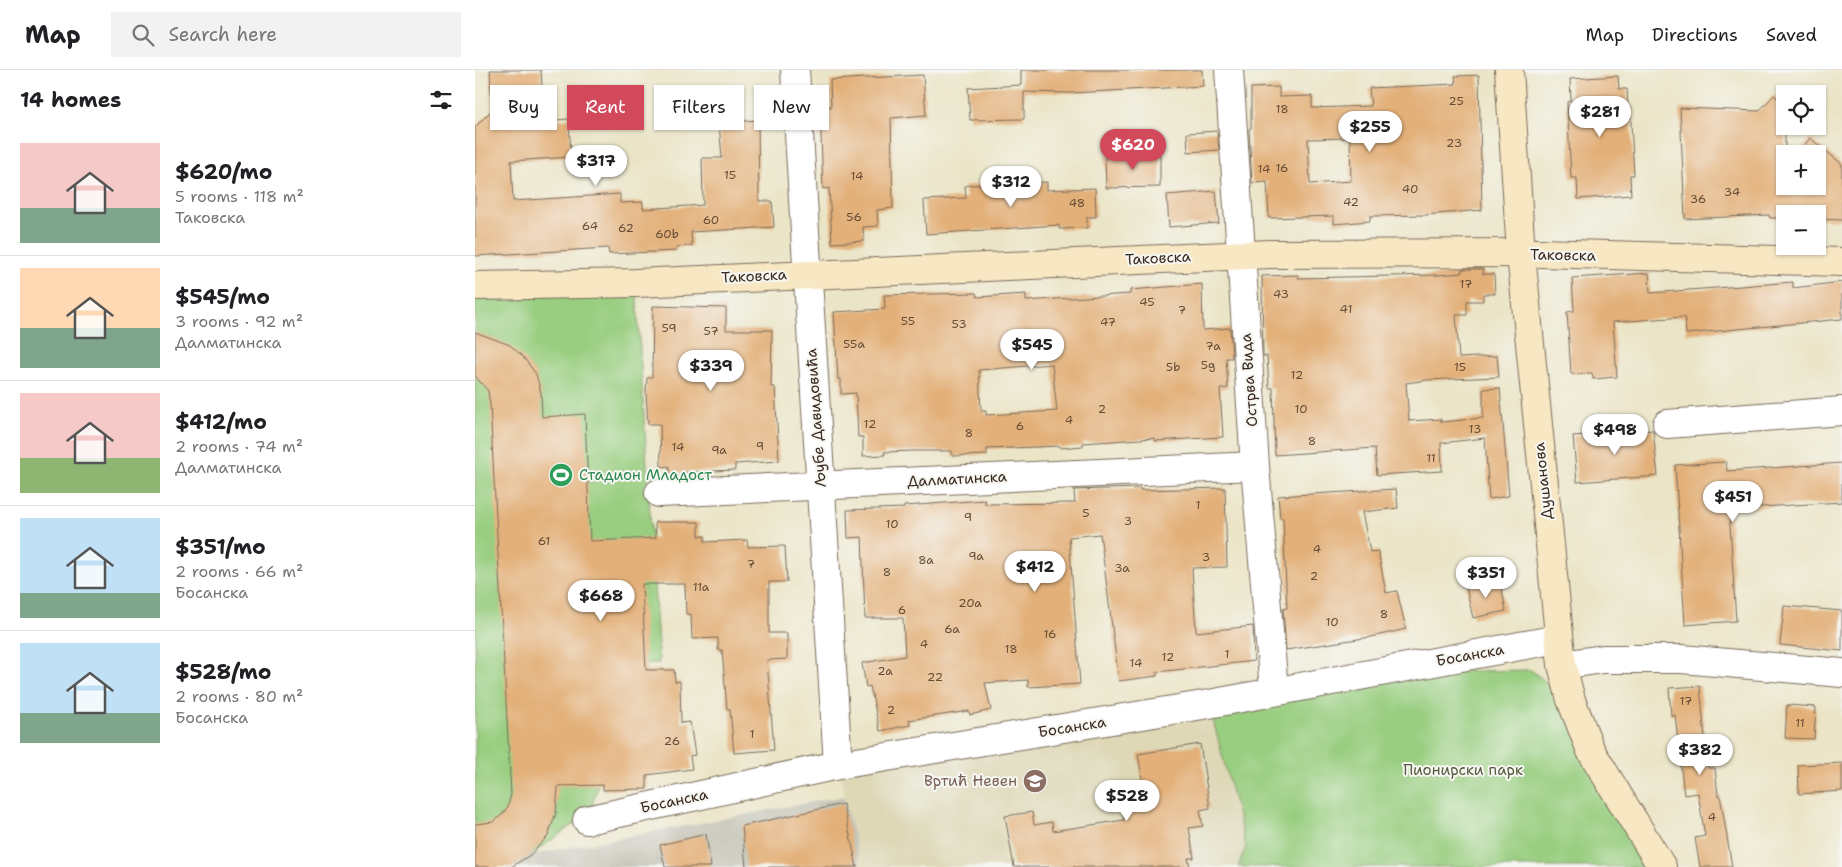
<!DOCTYPE html>
<meta charset="utf-8">
<style>
body{margin:0;font-family:"Shantell Sans",sans-serif;background:#f2f2f2;color:#202124;height:100vh;display:flex;flex-direction:column;font-size:19px;white-space:nowrap}
*{box-sizing:border-box;margin:0}
p{font-size:16px;color:#757577}
.icon{flex:none;width:28px;height:28px;fill:none;stroke:currentColor;stroke-width:2;stroke-linecap:round;stroke-linejoin:round}
.map{position:relative;flex:1;overflow:hidden}
.details{display:flex;flex-direction:column;background:#fff;width:475px}
.details>*{flex:none}
.hud{position:absolute;left:15px;top:15px;width:475px;height:45px;display:flex;gap:10px}
.fabs{position:absolute;left:1301px;top:15px;display:grid;gap:10px}
.fabs a{display:grid;place-items:center;width:50px;height:50px;border-radius:0px;background:#fff;box-shadow:0 1px 4px #0004;font-size:25px}
.price{position:absolute;translate:-50% -42px;padding:0 11px;border-radius:18px;background:#fff;color:#222;font-size:16px;line-height:32px;filter:drop-shadow(0 1px 2px #0008)}
.price::after{content:'';position:absolute;left:50%;top:30px;width:15px;height:11px;margin-left:-8px;background:inherit;clip-path:polygon(0 0,100% 0,50% 100%)}
.price.active{background:#d1495b;color:#fff}
ul{padding:0;list-style:none}
li{display:flex;align-items:center;gap:15px;height:125px;padding:0 20px}
li+li{border-top:1px solid #e0e0e0}
li span{display:grid;place-items:center;flex:none;width:140px;height:100px;border-radius:0px;color:#555}
li>.icon{margin-inline-start:auto}
span .icon{width:60px;height:60px;fill:#fffc;stroke-width:1}
li b{font-size:21px}
h2{display:flex;justify-content:space-between;align-items:center;height:60px;padding:0 20px;font-size:21px}
.pill{padding:0 18px;border-radius:0px;background:#fff;box-shadow:0 1px 4px #0004;font-size:18px;line-height:45px}
.pill.active{background:#d1495b;color:#fff}
header{display:flex;align-items:center;gap:30px;box-sizing:border-box;height:70px;padding:0 25px;background:#fff;border-bottom:1px solid #e0e0e0}
header strong{font-size:24px}
nav{display:flex;gap:28px;margin-inline-start:auto;font-size:18px}
.search{width:350px;height:45px;background:#f2f2f2;display:flex;align-items:center;gap:12px;box-sizing:border-box;padding:0 18px;border-radius:0px;color:#757577;font-size:19px}
main{display:flex;flex:1;min-height:0}
.map>svg:first-child{display:block}
.built{fill:#ded8b7}
.industrial{fill:#c5c5b8}
.green{fill:#99ce80;stroke:#6a7c4f}
.building{fill:#e3b079;fill-rule:evenodd}
.lines{fill:none;stroke-linecap:round;stroke-linejoin:round}
.street-casing{stroke:#796b5a;stroke-width:30}
.secondary-casing{stroke:#796b5a;stroke-width:30}
.street{stroke:#fff;stroke-width:28}
.secondary{stroke:#f8e7c3;stroke-width:28}
.labels{text-anchor:middle;stroke-width:4;stroke-linejoin:round;paint-order:stroke}
.number-label{font-size:12px;fill:#654c35}
.street-label{font-size:15px;fill:#3b2a1e;stroke:#f6f6f2}
.leisure-label{font-size:15px;fill:#27864d;stroke:#f6f6f2;text-anchor:start}
.park-label{font-size:15px;fill:#575b3b;stroke:#f6f6f2}
.education-label{font-size:15px;fill:#785e54;stroke:#f6f6f2;text-anchor:end}
</style>
<header>
<strong>Map</strong>
<div class="search"><svg class="icon" aria-label="search" viewBox="0 0 24 24"><circle cx="10" cy="10" r="6"/><path d="M15 15l6 6"/></svg>Search here</div>
<nav><a>Map</a><a>Directions</a><a>Saved</a></nav>
</header>
<main>
<section class="details">
<h2>14 homes<svg class="icon" aria-label="filters" viewBox="0 0 24 24"><path d="M4 7h16M4 17h16"/><circle cx="9" cy="7" r="2"/><circle cx="15" cy="17" r="2"/></svg></h2>
<ul>
<li><span style="background:linear-gradient(#f6c9c9 65%,#7fa58c 0)"><svg class="icon" aria-label="home" viewBox="0 0 24 24"><path d="M3 11l9-7 9 7M6 9v11h12V9"/></svg></span><div><b>$620/mo</b><p>5 rooms · 118 m²</p><p>Таковска</p></div></li>
<li><span style="background:linear-gradient(#ffd9b3 60%,#7fa58c 0)"><svg class="icon" aria-label="home" viewBox="0 0 24 24"><path d="M3 11l9-7 9 7M6 9v11h12V9"/></svg></span><div><b>$545/mo</b><p>3 rooms · 92 m²</p><p>Далматинска</p></div></li>
<li><span style="background:linear-gradient(#f6c9c9 65%,#8fb573 0)"><svg class="icon" aria-label="home" viewBox="0 0 24 24"><path d="M3 11l9-7 9 7M6 9v11h12V9"/></svg></span><div><b>$412/mo</b><p>2 rooms · 74 m²</p><p>Далматинска</p></div></li>
<li><span style="background:linear-gradient(#bfe0f5 75%,#7fa58c 0)"><svg class="icon" aria-label="home" viewBox="0 0 24 24"><path d="M3 11l9-7 9 7M6 9v11h12V9"/></svg></span><div><b>$351/mo</b><p>2 rooms · 66 m²</p><p>Босанска</p></div></li>
<li><span style="background:linear-gradient(#bfe0f5 70%,#7fa58c 0)"><svg class="icon" aria-label="home" viewBox="0 0 24 24"><path d="M3 11l9-7 9 7M6 9v11h12V9"/></svg></span><div><b>$528/mo</b><p>2 rooms · 80 m²</p><p>Босанска</p></div></li>
</ul>
</section>
<div class="map">
<svg width="1367" height="797" viewBox="0 0 1367 797">
<rect width="100%" height="100%" fill="#f6f6f2"/>
<filter id="ink" filterUnits="userSpaceOnUse"><feTurbulence type="fractalNoise" baseFrequency=".02" numOctaves="2"/><feDisplacementMap in="SourceGraphic" scale="10" xChannelSelector="R" yChannelSelector="G"/><feConvolveMatrix kernelMatrix="1 2 1 2 8 2 1 2 1" color-interpolation-filters="sRGB"/></filter>
<filter id="wash" filterUnits="userSpaceOnUse"><feTurbulence type="fractalNoise" baseFrequency=".0096" numOctaves="4" result="noise"/><feDisplacementMap in="SourceGraphic" scale="20" xChannelSelector="R" yChannelSelector="G"/><feGaussianBlur stdDeviation="1.12" result="paint"/><feColorMatrix in="noise" values="0 0 0 0 0 0 0 0 0 0 0 0 0 0 0 0 0 1.4 0 .05"/><feComposite in="paint" operator="in"/></filter>
<g filter="url(#wash)">
<rect width="100%" height="100%" fill="#ebe5c8"/>
<path class="built" d="M 734,634 L 771,777 L 763,797 L 386,797 L 363,695 Z"/>
<path class="industrial" d="M 369,726 L 386,797 L 36,797 L 55,785 Z"/>
<g class="green">
<path d="M 161,213 L 184,593 L 121,596 L 123,715 L 115,743 L 55,785 L 0,797 L 0,216 Z"/>
<path d="M 1056,600 L 1081,620 L 1187,797 L 763,797 L 771,777 L 734,634 L 811,618 L 996,601 Z"/>
</g>
<g id="blocks">
<g class="building">
<path d="M 15,0 L 66,0 L 69,51 L 94,49 L 96,87 L 36,91 L 38,131 L 145,124 L 145,133 L 168,132 L 168,139 L 228,135 L 227,88 L 247,88 L 244,53 L 283,50 L 284,131 L 297,131 L 299,157 L 216,162 L 217,176 L 201,177 L 201,181 L 134,184 L 133,178 L 0,186 L 0,57 L 17,40 Z"/>
<path d="M 546,0 L 727,0 L 728,16 L 596,23 L 549,22 L 549,49 L 495,50 L 493,18 L 546,15 Z"/>
<path d="M 448,5 L 451,45 L 416,48 L 418,138 L 402,140 L 403,156 L 388,157 L 389,171 L 357,173 L 354,118 L 348,119 L 345,37 L 356,37 L 355,10 Z"/>
<path d="M 1004,5 L 1007,140 L 950,145 L 895,146 L 895,151 L 859,154 L 859,146 L 794,148 L 792,112 L 777,113 L 774,59 L 776,58 L 776,18 L 804,17 L 804,27 L 837,26 L 837,38 L 896,36 L 894,18 L 981,14 L 980,6 ZM 875,68 L 876,111 L 835,114 L 833,69 Z"/>
<path d="M 1143,6 L 1144,19 L 1152,19 L 1153,37 L 1155,37 L 1159,105 L 1155,105 L 1156,125 L 1103,129 L 1102,108 L 1096,108 L 1092,32 L 1096,31 L 1095,9 Z"/>
<path d="M 1299,25 L 1310,35 L 1310,116 L 1342,116 L 1342,84 L 1323,84 L 1335,68 L 1367,94 L 1367,150 L 1342,149 L 1342,144 L 1310,144 L 1310,148 L 1295,148 L 1294,145 L 1210,149 L 1205,38 L 1284,41 Z"/>
<path d="M 742,61 L 744,80 L 713,82 L 712,63 Z"/>
<path d="M 685,85 L 685,117 L 631,118 L 630,86 Z"/>
<path d="M 572,112 L 572,120 L 620,118 L 621,147 L 612,147 L 612,158 L 584,159 L 584,155 L 451,164 L 449,130 L 491,128 L 490,116 L 496,115 Z"/>
<path d="M 741,121 L 744,153 L 694,157 L 692,125 Z"/>
<path d="M 987,199 L 1008,199 L 1008,204 L 1019,204 L 1020,224 L 1008,224 L 1008,231 L 992,231 L 992,245 L 981,245 L 984,288 L 1022,286 L 1024,307 L 952,310 L 931,313 L 934,351 L 966,349 L 966,352 L 1008,348 L 1008,319 L 1025,318 L 1034,426 L 1014,429 L 1010,368 L 966,373 L 967,401 L 902,405 L 900,378 L 800,385 L 798,318 L 794,318 L 792,286 L 788,286 L 787,206 L 823,205 L 823,208 L 963,205 L 987,203 Z"/>
<path d="M 1174,203 L 1175,223 L 1318,212 L 1318,218 L 1367,212 L 1367,249 L 1211,264 L 1210,247 L 1138,252 L 1142,307 L 1118,309 L 1117,303 L 1096,304 L 1092,242 L 1099,241 L 1097,208 Z"/>
<path d="M 727,214 L 728,260 L 755,258 L 757,288 L 751,288 L 753,318 L 745,319 L 748,367 L 680,371 L 680,368 L 608,373 L 608,376 L 585,378 L 585,376 L 512,379 L 512,385 L 477,386 L 477,381 L 439,381 L 409,382 L 410,385 L 388,386 L 388,367 L 383,367 L 381,323 L 366,324 L 366,309 L 363,309 L 359,242 L 410,239 L 409,225 L 501,223 L 502,227 L 551,224 L 551,231 L 655,224 L 655,220 ZM 577,294 L 582,341 L 511,345 L 511,341 L 506,341 L 504,300 Z"/>
<path d="M 178,236 L 251,238 L 251,260 L 297,260 L 296,317 L 300,317 L 304,391 L 260,394 L 260,400 L 194,403 L 194,396 L 186,397 L 185,354 L 173,354 L 171,323 L 172,308 L 177,307 Z"/>
<path d="M 0,262 L 35,275 L 49,288 L 61,304 L 66,323 L 67,347 L 110,344 L 115,471 L 181,468 L 180,452 L 224,452 L 224,466 L 230,466 L 230,472 L 272,470 L 273,477 L 310,476 L 312,512 L 294,512 L 294,563 L 312,563 L 312,589 L 292,590 L 299,680 L 259,683 L 255,639 L 252,639 L 247,580 L 243,580 L 243,568 L 217,569 L 216,544 L 211,544 L 210,514 L 167,514 L 171,600 L 199,600 L 200,612 L 205,611 L 206,653 L 215,652 L 220,685 L 215,686 L 217,699 L 172,705 L 172,719 L 128,720 L 128,715 L 83,716 L 81,743 L 73,766 L 55,785 L 36,797 L 0,797 L 0,754 L 18,752 L 27,745 L 33,736 L 36,724 L 15,335 L 13,321 L 0,306 Z"/>
<path d="M 1178,360 L 1183,406 L 1102,412 L 1098,366 Z"/>
<path d="M 1251,392 L 1252,401 L 1367,393 L 1367,432 L 1254,439 L 1261,551 L 1210,555 L 1200,395 Z"/>
<path d="M 665,418 L 665,420 L 750,418 L 752,497 L 717,498 L 721,562 L 778,556 L 779,591 L 682,602 L 682,606 L 644,611 L 625,464 L 594,467 L 605,614 L 553,617 L 553,610 L 510,613 L 516,640 L 495,645 L 494,641 L 434,650 L 435,655 L 405,661 L 395,616 L 391,617 L 387,593 L 430,586 L 428,548 L 390,548 L 387,467 L 373,468 L 372,440 L 429,438 L 429,436 L 510,430 L 510,434 L 600,433 L 599,420 Z"/>
<path d="M 921,419 L 923,438 L 887,442 L 895,482 L 903,481 L 911,523 L 922,521 L 931,559 L 896,567 L 811,580 L 808,539 L 812,538 L 808,448 L 805,448 L 803,426 Z"/>
<path d="M 1025,510 L 1031,541 L 998,548 L 991,517 Z"/>
<path d="M 1309,536 L 1367,541 L 1367,581 L 1305,575 Z"/>
<path d="M 1225,616 L 1233,698 L 1240,698 L 1243,725 L 1245,725 L 1257,797 L 1225,797 L 1220,768 L 1230,766 L 1223,723 L 1209,725 L 1200,645 L 1196,646 L 1194,618 Z"/>
<path d="M 1312,635 L 1341,637 L 1339,669 L 1310,668 Z"/>
<path d="M 725,674 L 735,738 L 725,740 L 728,756 L 714,758 L 719,788 L 713,788 L 715,797 L 539,797 L 530,746 L 557,742 L 559,755 L 577,752 L 578,761 L 649,750 L 645,725 L 669,721 L 663,684 Z"/>
<path d="M 1367,693 L 1367,721 L 1324,724 L 1323,695 Z"/>
<path d="M 368,734 L 382,797 L 271,797 L 267,756 Z"/>
<path d="M 231,764 L 236,797 L 190,797 L 185,775 Z"/>
</g>
</g>
</g>
<g filter="url(#ink)">
<use href="#blocks" fill-opacity="0" stroke="#796b5a" stroke-width="1"/>
<g class="lines">
<g class="street-casing">
<g id="street">
<path d="M 320,0 L 363,695"/>
<path d="M 754,0 L 780,396 L 799,620"/>
<path d="M 1192,354 L 1367,341"/>
<path d="M 184,423 L 780,396"/>
<path d="M 1087,595 L 1128,589 L 1207,589 L 1367,603"/>
<path d="M 112,750 L 363,695 L 734,634 L 1083,569"/>
</g>
</g>
<g class="secondary-casing">
<g id="secondary">
<path d="M 1034,0 L 1046,184 L 1087,595 L 1096,630 L 1116,681 L 1187,797"/>
<path d="M 0,216 L 161,213 L 795,184 L 1065,183 L 1367,192"/>
</g>
</g>
<use href="#street" class="street"/>
<use href="#secondary" class="secondary"/>
</g>
</g>
<defs>
<g id="stadium-disc" transform="scale(1.25)"><circle r="9.5" fill="#2e9e5b" stroke="#f6f6f2"/><path d="M0-5a6.5 5 0 1 0 0 10a6.5 5 0 1 0 0-10ZM-3.5-1.8h7v3.6h-7Z" fill="#fff"/></g>
<g id="school-disc" transform="scale(1.25)"><circle r="9.5" fill="#8d6e63" stroke="#f6f6f2"/><path d="M0-5L7-2L0 1L-7-2ZM-4 1L0 2.5L4 1V4Q0 6-4 4Z" fill="#fff"/></g>
</defs>
<g fill-rule="evenodd">
<use href="#stadium-disc" x="86" y="405"/>
<use href="#school-disc" x="560" y="711"/>
</g>
<g class="labels">
<g class="number-label">
<text x="981" y="35">25</text>
<text x="807" y="43">18</text>
<text x="979" y="77">23</text>
<text x="807" y="102">16</text>
<text x="789" y="103">14</text>
<text x="255" y="109">15</text>
<text x="382" y="110">14</text>
<text x="935" y="123">40</text>
<text x="1257" y="126">34</text>
<text x="1223" y="133">36</text>
<text x="876" y="136">42</text>
<text x="602" y="137">48</text>
<text x="379" y="151">56</text>
<text x="236" y="154">60</text>
<text x="115" y="160">64</text>
<text x="151" y="162">62</text>
<text x="192" y="168">60b</text>
<text x="991" y="218">17</text>
<text x="806" y="228">43</text>
<text x="672" y="236">45</text>
<text x="871" y="243">41</text>
<text x="707" y="244">7</text>
<text x="433" y="255">55</text>
<text x="633" y="256">47</text>
<text x="484" y="258">53</text>
<text x="194" y="262">59</text>
<text x="236" y="265">57</text>
<text x="379" y="278">55a</text>
<text x="738" y="280">7a</text>
<text x="733" y="299">5g</text>
<text x="698" y="301">5b</text>
<text x="985" y="301">15</text>
<text x="822" y="309">12</text>
<text x="627" y="343">2</text>
<text x="826" y="343">10</text>
<text x="594" y="354">4</text>
<text x="395" y="358">12</text>
<text x="545" y="360">6</text>
<text x="1000" y="363">13</text>
<text x="494" y="367">8</text>
<text x="837" y="375">8</text>
<text x="285" y="380">9</text>
<text x="203" y="381">14</text>
<text x="244" y="384">9a</text>
<text x="956" y="392">11</text>
<text x="723" y="439">1</text>
<text x="611" y="447">5</text>
<text x="493" y="451">9</text>
<text x="653" y="455">3</text>
<text x="417" y="458">10</text>
<text x="69" y="475">61</text>
<text x="842" y="483">4</text>
<text x="501" y="490">9a</text>
<text x="731" y="491">3</text>
<text x="451" y="494">8a</text>
<text x="276" y="498">7</text>
<text x="647" y="502">3a</text>
<text x="412" y="506">8</text>
<text x="839" y="510">2</text>
<text x="226" y="521">11a</text>
<text x="495" y="537">20a</text>
<text x="427" y="544">6</text>
<text x="909" y="548">8</text>
<text x="857" y="556">10</text>
<text x="477" y="563">6a</text>
<text x="575" y="568">16</text>
<text x="449" y="578">4</text>
<text x="536" y="583">18</text>
<text x="752" y="588">1</text>
<text x="693" y="591">12</text>
<text x="661" y="597">14</text>
<text x="410" y="605">2a</text>
<text x="460" y="611">22</text>
<text x="1211" y="635">17</text>
<text x="416" y="644">2</text>
<text x="1325" y="657">11</text>
<text x="277" y="668">1</text>
<text x="197" y="675">26</text>
<text x="1237" y="751">4</text>
</g>
<g class="street-label">
<text transform="translate(1088 185) rotate(1)" y="5">Таковска</text>
<text transform="translate(683 188) rotate(-3)" y="5">Таковска</text>
<text transform="translate(279 206) rotate(-3)" y="5">Таковска</text>
<text transform="translate(774 310) rotate(-94)" y="5">Острва Вида</text>
<text transform="translate(341 348) rotate(-94)" y="5">Љубе Давидовића</text>
<text transform="translate(482 409) rotate(-3)" y="5">Далматинска</text>
<text transform="translate(1068 411) rotate(-96)" y="5">Душанова</text>
<text transform="translate(995 585) rotate(-10)" y="5">Босанска</text>
<text transform="translate(597 657) rotate(-9)" y="5">Босанска</text>
<text transform="translate(199 731) rotate(-12)" y="5">Босанска</text>
</g>
<g class="leisure-label">
<text x="104" y="410">Стадион Младост</text>
</g>
<g class="park-label">
<text x="988" y="705">Пионирски парк</text>
</g>
<g class="education-label">
<text x="542" y="716">Вртић Невен</text>
</g>
</g>
</svg>
<div class="fabs">
<a><svg class="icon" aria-label="locate" viewBox="0 0 24 24"><circle cx="12" cy="12" r="6"/><path d="M12 2v4M12 18v4M2 12h4M18 12h4"/></svg></a>
<a>+</a>
<a>−</a>
</div>
<b class="price" style="left:1125px;top:68px">$281</b>
<b class="price" style="left:895px;top:83px">$255</b>
<b class="price active" style="left:658px;top:101px">$620</b>
<b class="price" style="left:121px;top:117px">$317</b>
<b class="price" style="left:536px;top:138px">$312</b>
<b class="price" style="left:557px;top:301px">$545</b>
<b class="price" style="left:236px;top:322px">$339</b>
<b class="price" style="left:1140px;top:386px">$498</b>
<b class="price" style="left:1258px;top:453px">$451</b>
<b class="price" style="left:560px;top:523px">$412</b>
<b class="price" style="left:1011px;top:529px">$351</b>
<b class="price" style="left:126px;top:552px">$668</b>
<b class="price" style="left:1225px;top:706px">$382</b>
<b class="price" style="left:652px;top:752px">$528</b>
<div class="hud">
<a class="pill">Buy</a>
<a class="pill active">Rent</a>
<a class="pill">Filters</a>
<a class="pill">New</a>
</div>
</div>
</main>
